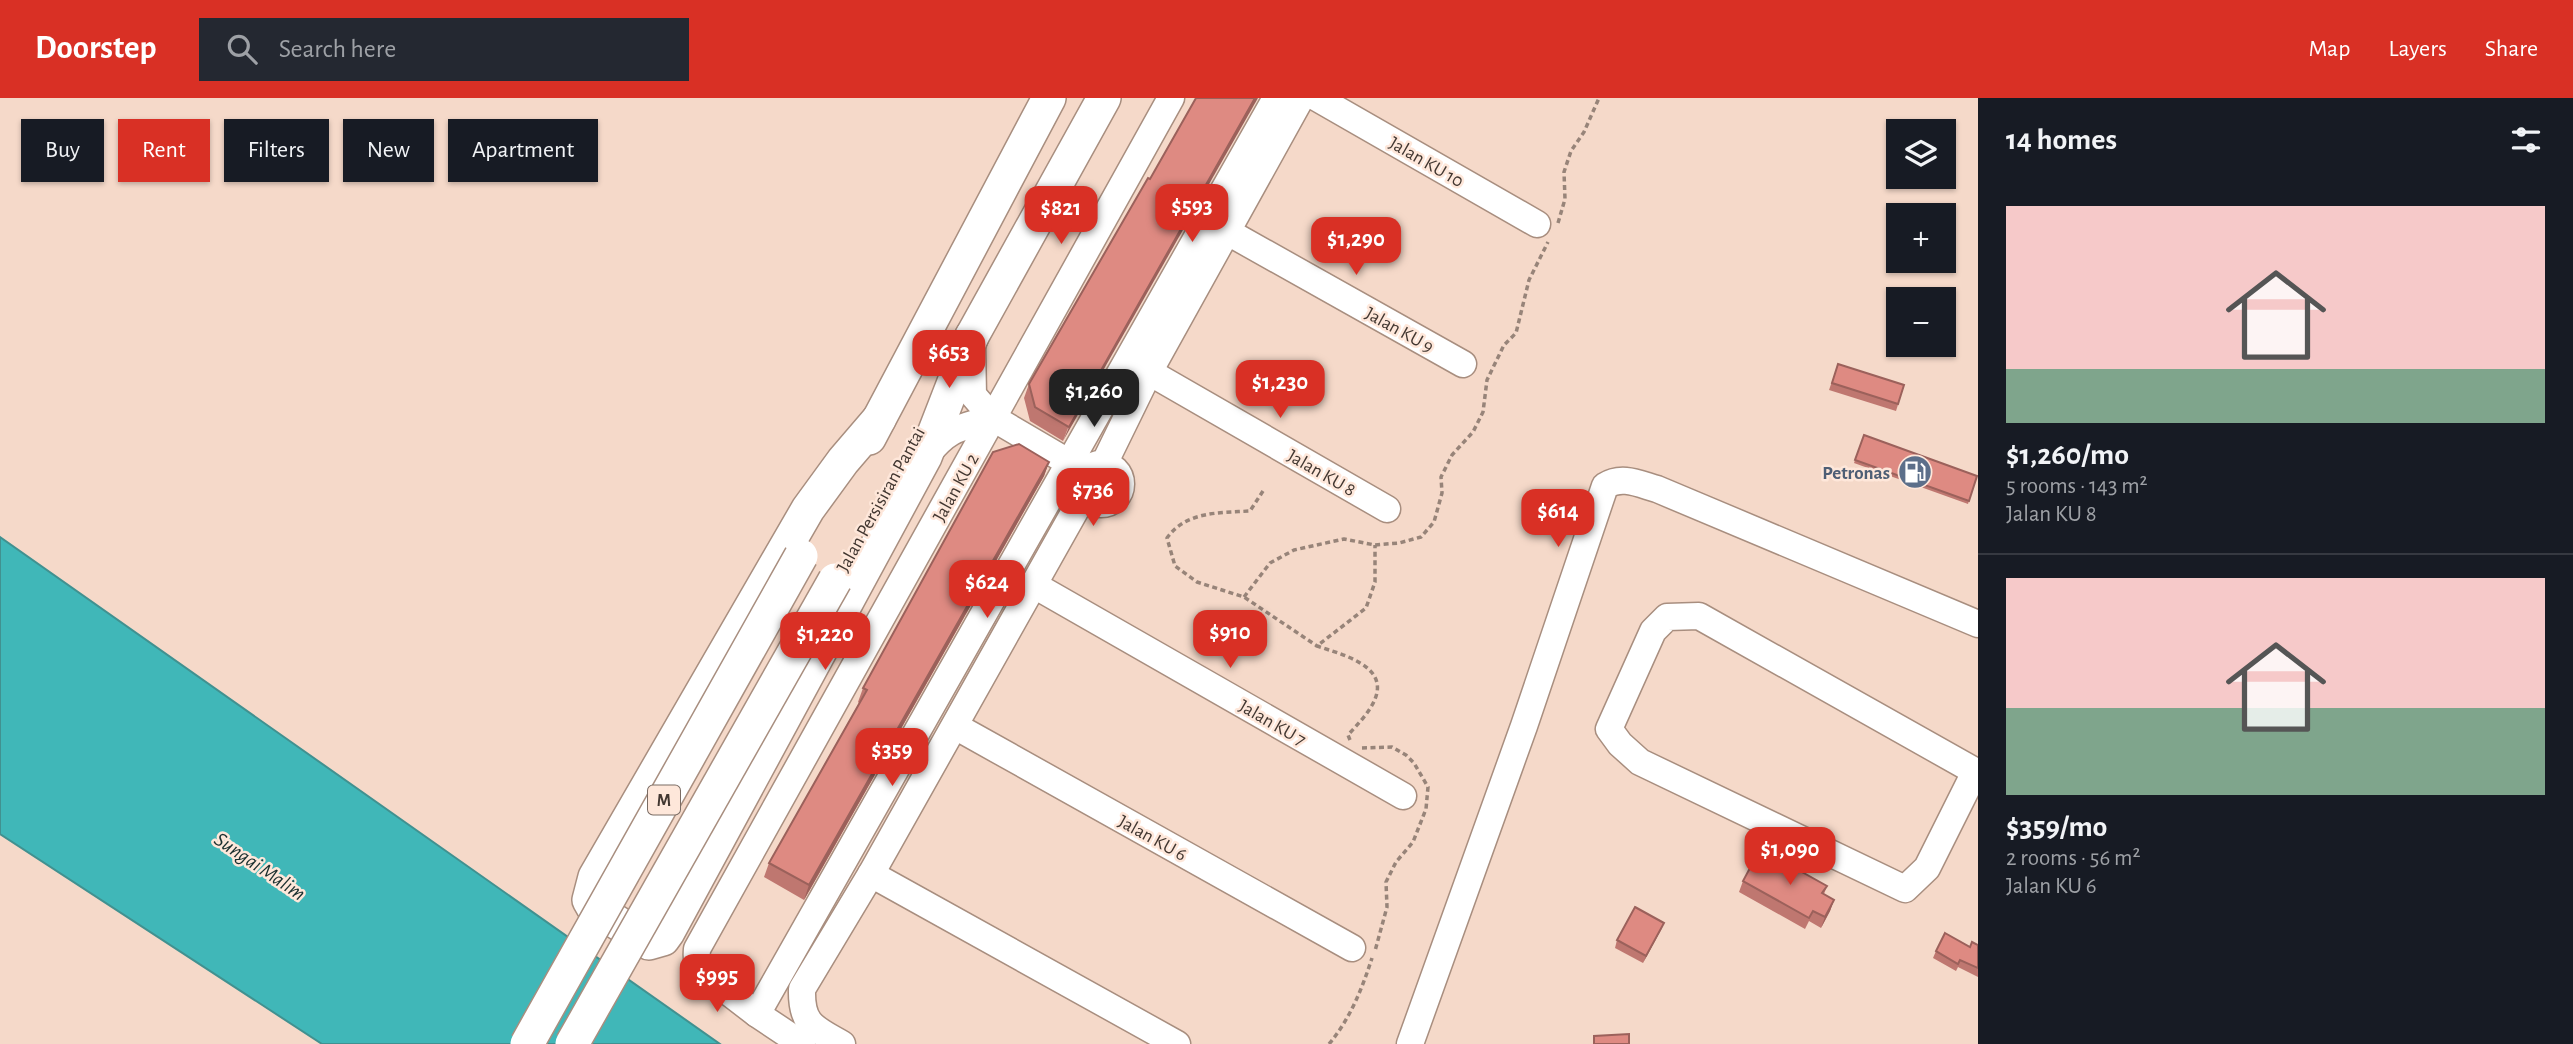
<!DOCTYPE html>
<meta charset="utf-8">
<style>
body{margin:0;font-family:"Alegreya Sans",sans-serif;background:#242831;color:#f1f3f6;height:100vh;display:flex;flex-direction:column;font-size:26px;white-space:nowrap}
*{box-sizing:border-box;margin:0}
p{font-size:23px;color:#9ea1a6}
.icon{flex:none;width:38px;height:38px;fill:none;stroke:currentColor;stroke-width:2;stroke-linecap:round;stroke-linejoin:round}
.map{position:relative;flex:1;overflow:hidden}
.panel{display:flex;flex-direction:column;background:#171b24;width:595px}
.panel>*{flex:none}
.top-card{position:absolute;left:21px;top:21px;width:665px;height:63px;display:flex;gap:14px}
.controls{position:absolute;left:1886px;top:21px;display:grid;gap:14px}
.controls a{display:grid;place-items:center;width:70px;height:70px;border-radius:0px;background:#171b24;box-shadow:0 2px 5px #0004;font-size:35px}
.price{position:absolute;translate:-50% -60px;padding:0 16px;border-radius:14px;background:#d93025;color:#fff;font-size:23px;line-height:46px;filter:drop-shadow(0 2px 4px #0008)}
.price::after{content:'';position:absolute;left:50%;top:42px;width:21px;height:16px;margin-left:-10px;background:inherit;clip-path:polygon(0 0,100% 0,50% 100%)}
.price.selected{background:#222;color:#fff}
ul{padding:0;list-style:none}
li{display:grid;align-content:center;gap:14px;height:371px;padding:0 28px}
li+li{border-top:2px solid #363941}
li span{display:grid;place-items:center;height:217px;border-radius:0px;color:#555}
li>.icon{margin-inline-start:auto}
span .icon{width:126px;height:126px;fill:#fffc;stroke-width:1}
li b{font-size:30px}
h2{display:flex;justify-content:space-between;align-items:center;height:84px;padding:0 28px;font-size:30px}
.chip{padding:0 24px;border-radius:0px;background:#171b24;box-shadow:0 2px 5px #0004;font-size:24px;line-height:63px}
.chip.selected{background:#d93025;color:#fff}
header{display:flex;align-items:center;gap:42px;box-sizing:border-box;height:98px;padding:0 35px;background:#d93025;color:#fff}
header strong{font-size:33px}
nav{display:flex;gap:38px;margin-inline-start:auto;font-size:24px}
.search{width:490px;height:63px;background:#242831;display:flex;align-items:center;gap:18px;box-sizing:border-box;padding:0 24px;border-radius:0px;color:#9ea1a6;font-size:26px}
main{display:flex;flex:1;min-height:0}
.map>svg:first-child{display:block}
.water{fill:#40b7b8;stroke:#419190;stroke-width:2}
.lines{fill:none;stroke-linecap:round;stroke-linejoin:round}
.minor-casing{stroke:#a88e7f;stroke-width:29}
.major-casing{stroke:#a88e7f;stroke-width:36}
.path{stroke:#978479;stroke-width:3.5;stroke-dasharray:5 3.5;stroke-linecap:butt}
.minor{stroke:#fff;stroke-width:26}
.major{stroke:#fff;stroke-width:33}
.major-bridge-casing{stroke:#a88e7f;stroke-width:36;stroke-linecap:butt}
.major-bridge{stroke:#fff;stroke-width:33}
.wall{fill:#bf7770}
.shaded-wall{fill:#9b615b}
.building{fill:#de8a82;stroke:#9b615b;stroke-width:2}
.labels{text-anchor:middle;stroke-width:5;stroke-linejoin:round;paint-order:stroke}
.shield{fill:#fee7da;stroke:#7a6c64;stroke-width:2}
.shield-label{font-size:18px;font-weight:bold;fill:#423731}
.street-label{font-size:19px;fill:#423731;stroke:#fee7da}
.service-label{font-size:19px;font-weight:bold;fill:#4e5e75;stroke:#fee7da;text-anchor:end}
.water-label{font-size:21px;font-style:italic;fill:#1a2f2f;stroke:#fee7da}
</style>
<header>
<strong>Doorstep</strong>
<div class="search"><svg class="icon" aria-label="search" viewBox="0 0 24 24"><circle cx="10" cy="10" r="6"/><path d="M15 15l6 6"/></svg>Search here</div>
<nav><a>Map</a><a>Layers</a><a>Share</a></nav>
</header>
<main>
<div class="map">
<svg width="1978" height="946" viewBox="0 0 1978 946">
<rect width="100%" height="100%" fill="#f5d9c9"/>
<path class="water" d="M 0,439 L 720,946 L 322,946 L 0,736 Z"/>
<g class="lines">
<g class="minor-casing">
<g id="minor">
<path d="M 1317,0 L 1537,126"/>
<path d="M 1226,133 L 1463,266"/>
<path d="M 972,247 L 973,297 L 993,320 L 1085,374"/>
<path d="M 1149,274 L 1387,411"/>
<path d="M 927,357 C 949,329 961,330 993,320"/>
<circle cx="1101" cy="386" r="20"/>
<path d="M 1104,366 L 1149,274 L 1301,0"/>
<path d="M 1034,487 L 1403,698"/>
<path d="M 955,628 L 1352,850"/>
<path d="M 1975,674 L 1927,770 L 1905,791 L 1640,664 L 1620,646 L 1609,631 L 1653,533 L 1667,519 L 1699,518 L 1978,675"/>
<path d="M 871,776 L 1177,946"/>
<path d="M 757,916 L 1276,0"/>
<path d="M 802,946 L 757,916 L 705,876 C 697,868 696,862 697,851 L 1171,0"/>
<path d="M 842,946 C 814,930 801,927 802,891 L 871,776 L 1084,397"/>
<path d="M 1410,946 L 1524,628 L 1605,388 C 1622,377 1639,386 1657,391 L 1978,526"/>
</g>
</g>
<g class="major-casing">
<g id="major">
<path d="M 961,258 L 1104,0"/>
<path d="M 879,321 L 843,363 L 808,411 L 595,779 L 589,802 L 593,809 L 649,845 L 663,841 L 668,834 L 925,359 L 972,238"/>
<path d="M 869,340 L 1049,0"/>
</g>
</g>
<g class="path">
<path d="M 1558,125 L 1565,101 L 1564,74 L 1571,53 L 1584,34 L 1599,0"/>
<path d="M 1263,393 L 1250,413 C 1219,415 1186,413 1167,440 L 1175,468 L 1197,484 L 1244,499 L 1317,548"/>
<path d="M 1244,499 L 1270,465 L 1294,452 L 1344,441 L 1375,447 L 1399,445 L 1421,439 L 1434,424 L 1442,395 L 1441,379 L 1452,357 L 1473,334 L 1483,314 L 1487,282 L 1504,247 L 1516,235 L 1529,182 L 1548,144"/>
<path d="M 1350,642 L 1348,637 C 1357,627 1370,614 1375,601 C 1389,567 1340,556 1317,548 L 1366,510 L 1375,484 L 1375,447"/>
<path d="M 1362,650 L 1392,649 L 1406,657 L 1414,665 L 1428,689 L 1426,711 L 1413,744 L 1396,764 L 1386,784 L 1387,809 L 1375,853"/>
<path d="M 1329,946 C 1350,921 1362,891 1372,860"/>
</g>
<use href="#minor" class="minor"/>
<use href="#major" class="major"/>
<g class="major-bridge-casing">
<g id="major-bridge">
<path d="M 527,946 L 801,458"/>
<path d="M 572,946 L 835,482"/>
</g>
</g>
<use href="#major-bridge" class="major-bridge"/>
</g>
<g class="wall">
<path d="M 1196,0 L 1063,343 L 1030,323 L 1024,300 L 1029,286 L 1150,81 Z"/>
<path d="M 1838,266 L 1904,287 L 1896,313 L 1829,292 Z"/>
<path d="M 1864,337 L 1977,378 L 1968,406 L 1854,365 Z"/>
<path d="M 1049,364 L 1044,378 L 804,802 L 764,779 L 769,765 L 859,605 L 858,604 L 863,590 Z"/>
<path d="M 1759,772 L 1827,788 L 1824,796 L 1834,802 L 1830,813 L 1821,830 L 1809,823 L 1805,831 L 1739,794 L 1743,783 Z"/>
<path d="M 1664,825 L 1643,865 L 1615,850 L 1617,842 Z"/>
<path d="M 1978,847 L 1978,879 L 1958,869 L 1956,873 L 1933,860 L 1936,853 Z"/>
</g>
<g class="shaded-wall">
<path d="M 1255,0 L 1258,0 L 1063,343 L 1069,329 Z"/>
<path d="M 1049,364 L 1044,378 L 804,802 L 809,787 Z"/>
<path d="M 1834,802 L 1830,813 L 1821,830 L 1825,819 Z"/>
<path d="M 1664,825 L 1661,832 L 1643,865 L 1646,858 Z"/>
</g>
<g class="building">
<path d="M 1196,0 L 1255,0 L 1069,329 L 1035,309 L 1029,286 L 1148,80 L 1150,81 Z"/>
<path d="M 1838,266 L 1904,287 L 1898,306 L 1832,285 Z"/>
<path d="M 1864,337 L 1977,378 L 1969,403 L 1855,362 Z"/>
<path d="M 1019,346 L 1049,364 L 809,787 L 769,765 L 867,592 L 863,590 L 993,354 Z"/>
<path d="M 1768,755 L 1827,788 L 1822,795 L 1834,802 L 1825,819 L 1813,813 L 1809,820 L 1743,783 L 1751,768 L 1759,772 Z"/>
<path d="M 1635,809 L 1664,825 L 1646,858 L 1617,842 Z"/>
<path d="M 1945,835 L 1970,849 L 1972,844 L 1978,847 L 1978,870 L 1960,862 L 1958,866 L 1936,853 Z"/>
<path d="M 1629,936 L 1629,946 L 1594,946 L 1594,938 Z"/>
</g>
<defs>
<g id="fuel-disc" transform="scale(1.75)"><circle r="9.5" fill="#5c6f8a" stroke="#fee7da"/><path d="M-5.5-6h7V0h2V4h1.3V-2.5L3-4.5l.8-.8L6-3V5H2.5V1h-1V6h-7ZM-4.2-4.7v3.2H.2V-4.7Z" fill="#fff"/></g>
</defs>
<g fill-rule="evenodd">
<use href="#fuel-disc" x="1915" y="374"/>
</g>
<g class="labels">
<rect class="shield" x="648" y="687.5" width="32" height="29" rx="5"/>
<g class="shield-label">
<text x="664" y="708">M</text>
</g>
<g class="street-label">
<text transform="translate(1427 63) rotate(30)" y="7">Jalan KU 10</text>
<text transform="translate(1400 231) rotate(29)" y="7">Jalan KU 9</text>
<text transform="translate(1322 374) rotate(30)" y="7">Jalan KU 8</text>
<text transform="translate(955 389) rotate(-61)" y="7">Jalan KU 2</text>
<text transform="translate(880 401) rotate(-61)" y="7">Jalan Persisiran Pantai</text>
<text transform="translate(1273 624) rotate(30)" y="7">Jalan KU 7</text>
<text transform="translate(1153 739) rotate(29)" y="7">Jalan KU 6</text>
</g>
<g class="service-label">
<text x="1890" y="381">Petronas</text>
</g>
<g class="water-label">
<text transform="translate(260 768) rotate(34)" y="7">Sungai Malim</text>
</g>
</g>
</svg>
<div class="controls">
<a><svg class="icon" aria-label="layers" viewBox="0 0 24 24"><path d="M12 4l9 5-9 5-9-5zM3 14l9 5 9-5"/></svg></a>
<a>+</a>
<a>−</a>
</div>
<b class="price" style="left:1192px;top:146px">$593</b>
<b class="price" style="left:1061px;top:148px">$821</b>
<b class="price" style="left:1356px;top:179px">$1,290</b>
<b class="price" style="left:949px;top:292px">$653</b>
<b class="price" style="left:1280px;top:322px">$1,230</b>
<b class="price selected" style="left:1094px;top:331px">$1,260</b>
<b class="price" style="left:1093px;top:430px">$736</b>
<b class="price" style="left:1558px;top:451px">$614</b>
<b class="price" style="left:987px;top:522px">$624</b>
<b class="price" style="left:1230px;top:572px">$910</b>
<b class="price" style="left:825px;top:574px">$1,220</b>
<b class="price" style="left:892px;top:690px">$359</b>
<b class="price" style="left:1790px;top:789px">$1,090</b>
<b class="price" style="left:717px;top:916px">$995</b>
<div class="top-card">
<a class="chip">Buy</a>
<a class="chip selected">Rent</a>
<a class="chip">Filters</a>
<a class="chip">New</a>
<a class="chip">Apartment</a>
</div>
</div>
<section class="panel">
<h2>14 homes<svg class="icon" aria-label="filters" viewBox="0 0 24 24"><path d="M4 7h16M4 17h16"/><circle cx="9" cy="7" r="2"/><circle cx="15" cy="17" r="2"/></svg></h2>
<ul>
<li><span style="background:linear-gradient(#f6c9c9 75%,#7fa58c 0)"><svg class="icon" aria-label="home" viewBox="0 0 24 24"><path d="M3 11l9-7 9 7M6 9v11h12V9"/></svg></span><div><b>$1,260/mo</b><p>5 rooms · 143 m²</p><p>Jalan KU 8</p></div></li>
<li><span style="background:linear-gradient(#f6c9c9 60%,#7fa58c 0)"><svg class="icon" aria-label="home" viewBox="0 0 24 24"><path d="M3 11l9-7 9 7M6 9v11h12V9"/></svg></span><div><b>$359/mo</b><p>2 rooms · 56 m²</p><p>Jalan KU 6</p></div></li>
</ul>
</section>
</main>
